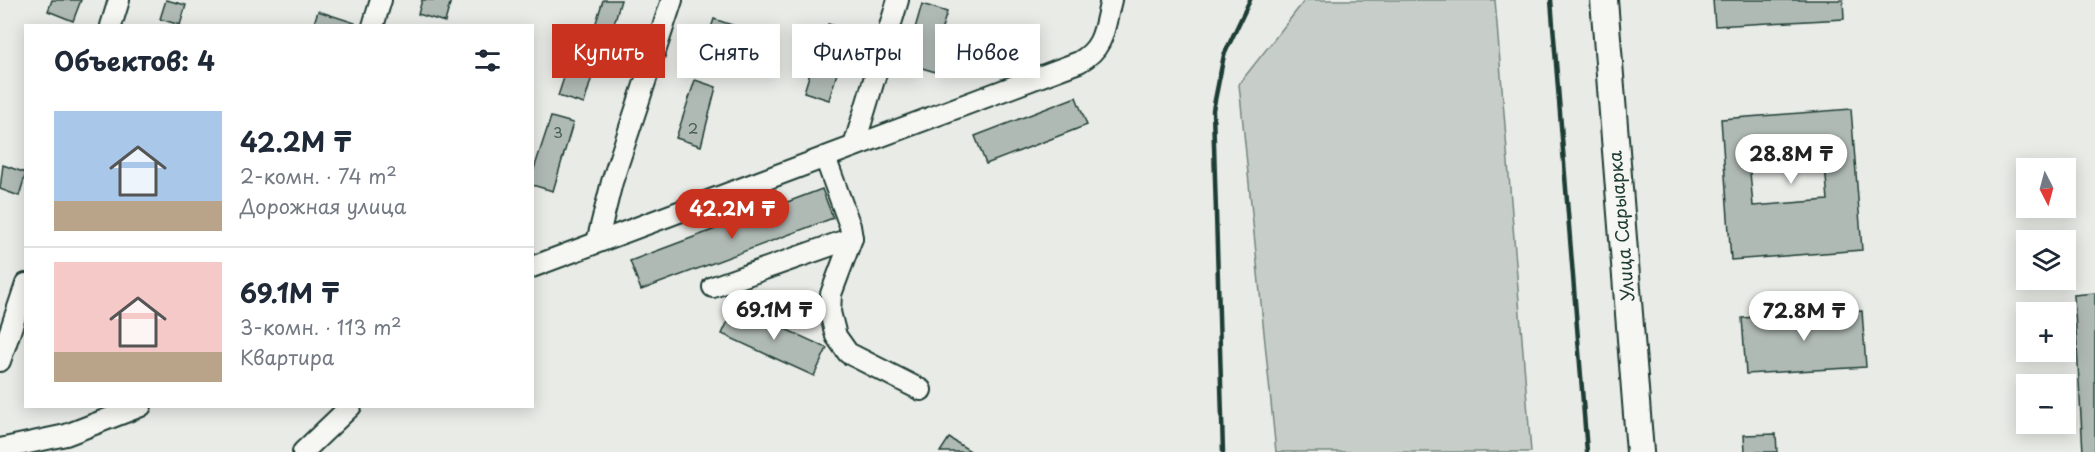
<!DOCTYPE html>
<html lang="ru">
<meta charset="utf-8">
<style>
body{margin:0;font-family:"Playpen Sans",sans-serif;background:#f2f2f3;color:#1f2937;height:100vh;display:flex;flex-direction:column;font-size:22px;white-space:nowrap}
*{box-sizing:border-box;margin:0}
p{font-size:20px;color:#747a83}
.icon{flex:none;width:33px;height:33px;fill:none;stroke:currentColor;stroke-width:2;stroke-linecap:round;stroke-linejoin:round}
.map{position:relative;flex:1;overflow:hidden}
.sheet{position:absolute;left:24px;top:24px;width:510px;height:384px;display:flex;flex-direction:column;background:#fff;border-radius:0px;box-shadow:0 3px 15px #0003}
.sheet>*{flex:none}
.banner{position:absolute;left:552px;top:24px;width:570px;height:54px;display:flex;gap:12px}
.needle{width:39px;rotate:174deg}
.controls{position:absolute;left:2016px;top:158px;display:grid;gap:12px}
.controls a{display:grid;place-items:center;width:60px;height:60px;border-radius:0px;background:#fff;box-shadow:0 3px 15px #0003;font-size:30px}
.price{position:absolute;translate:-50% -51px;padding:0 14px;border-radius:21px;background:#fff;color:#222;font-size:20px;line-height:39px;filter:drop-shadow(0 2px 3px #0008)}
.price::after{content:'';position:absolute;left:50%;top:36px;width:18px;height:14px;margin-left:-9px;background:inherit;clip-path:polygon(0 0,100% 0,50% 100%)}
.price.current{background:#c8321e;color:#fff}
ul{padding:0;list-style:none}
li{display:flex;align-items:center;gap:18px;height:150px;padding:0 30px}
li+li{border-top:2px solid #e0e1e3}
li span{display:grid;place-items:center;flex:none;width:168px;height:120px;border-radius:0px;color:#555}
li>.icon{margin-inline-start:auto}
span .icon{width:72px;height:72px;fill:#fffc;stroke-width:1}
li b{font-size:26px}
h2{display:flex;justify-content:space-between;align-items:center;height:72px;padding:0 30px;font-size:26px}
.pill{padding:0 21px;border-radius:0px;background:#fff;box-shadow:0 3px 15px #0003;font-size:21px;line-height:54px}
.pill.current{background:#c8321e;color:#fff}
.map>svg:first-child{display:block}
.green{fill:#c7cec9;stroke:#73867e;stroke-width:1.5}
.building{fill:#b0bab5;stroke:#1f3d34;stroke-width:1.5;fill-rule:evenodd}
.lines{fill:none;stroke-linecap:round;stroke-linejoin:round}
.minor-casing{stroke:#1f3d34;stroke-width:24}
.major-casing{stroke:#1f3d34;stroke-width:30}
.minor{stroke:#f6f6f2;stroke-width:20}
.major{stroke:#f6f6f2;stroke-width:26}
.rail{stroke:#1f3d34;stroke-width:4.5}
.labels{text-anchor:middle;stroke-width:4.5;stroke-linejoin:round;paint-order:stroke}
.number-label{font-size:15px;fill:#435c54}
.street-label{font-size:18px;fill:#1f3d34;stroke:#f6f6f2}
</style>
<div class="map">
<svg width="2095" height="452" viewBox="0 0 2095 452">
<rect width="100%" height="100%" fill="#e9ebe7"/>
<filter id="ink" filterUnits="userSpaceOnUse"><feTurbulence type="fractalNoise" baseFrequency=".0167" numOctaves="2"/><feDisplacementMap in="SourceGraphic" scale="12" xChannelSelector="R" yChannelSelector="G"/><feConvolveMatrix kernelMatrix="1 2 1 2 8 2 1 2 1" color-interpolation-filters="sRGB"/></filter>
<g filter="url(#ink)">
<path class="green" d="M 1305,0 L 1495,0 L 1531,452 L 1276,452 L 1239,84 Z"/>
<g class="building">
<path d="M 52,0 L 81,0 L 73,21 L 48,11 Z"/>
<path d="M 166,0 L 186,5 L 180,25 L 160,19 Z"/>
<path d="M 422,0 L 451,0 L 445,22 L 418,14 Z"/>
<path d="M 603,0 L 621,0 L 613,27 L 607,25 L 584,104 L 558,96 L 577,38 L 590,42 Z"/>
<path d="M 1713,0 L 1843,0 L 1844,19 L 1715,26 Z"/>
<path d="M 922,4 L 947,12 L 936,47 L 946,50 L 939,73 L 905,63 Z"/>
<path d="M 318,11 L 355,23 L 355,26 L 313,26 Z"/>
<path d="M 714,19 L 738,27 L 732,48 L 707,40 Z"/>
<path d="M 828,24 L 853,31 L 847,49 L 823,42 Z"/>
<path d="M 813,63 L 838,70 L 829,100 L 804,92 Z"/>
<path d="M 695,80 L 716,87 L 701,146 L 676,138 Z"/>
<path d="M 1076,97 L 1087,125 L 986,164 L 975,136 Z"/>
<path d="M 1851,109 L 1862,250 L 1731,260 L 1721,119 ZM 1824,155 L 1828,200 L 1753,206 L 1749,161 Z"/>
<path d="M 551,117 L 573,123 L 553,191 L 532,185 L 532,175 Z"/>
<path d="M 3,165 L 26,173 L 19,196 L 0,189 Z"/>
<path d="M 822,189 L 833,218 L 641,290 L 630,261 Z"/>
<path d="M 2095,293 L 2095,452 L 2083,452 L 2074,295 Z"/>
<path d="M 735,306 L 827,348 L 814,376 L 722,334 Z"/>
<path d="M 1862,311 L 1866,367 L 1746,374 L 1742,318 Z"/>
<path d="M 1776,434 L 1777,452 L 1745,452 L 1744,435 Z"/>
<path d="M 949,438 L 972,452 L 940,452 Z"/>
</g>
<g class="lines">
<g class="minor-casing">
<g id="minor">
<path d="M 111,26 L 119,0"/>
<path d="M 373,26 L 381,0"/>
<path d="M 854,146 L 898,0"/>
<path d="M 825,157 L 850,226 L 852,238 L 831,294 L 830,312 L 836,336 L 848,353 L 921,390"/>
<path d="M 597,242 L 612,182 L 672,0"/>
<path d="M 532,267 L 1079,62 C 1105,48 1104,27 1111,0"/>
<path d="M 713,287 L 852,238"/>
<path d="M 0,361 L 26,284"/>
<path d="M 0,449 L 66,435 L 141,406"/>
<path d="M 303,452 L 351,406"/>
</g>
</g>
<g class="major-casing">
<path id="major" d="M 1604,0 L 1640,452"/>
</g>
<use href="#minor" class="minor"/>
<use href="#major" class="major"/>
<g class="rail">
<path d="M 1551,0 L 1587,452"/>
<path d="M 1223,452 L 1213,110 L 1224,55 L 1250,0"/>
</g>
</g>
</g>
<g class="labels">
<g class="number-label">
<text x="693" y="134">2</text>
<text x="558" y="138">3</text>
</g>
<g class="street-label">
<text transform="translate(1622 226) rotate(-95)" y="6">Улица Сарыарка</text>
</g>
</g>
</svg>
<div class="controls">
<a><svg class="needle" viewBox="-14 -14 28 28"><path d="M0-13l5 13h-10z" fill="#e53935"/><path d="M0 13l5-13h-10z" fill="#747a83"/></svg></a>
<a><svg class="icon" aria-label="layers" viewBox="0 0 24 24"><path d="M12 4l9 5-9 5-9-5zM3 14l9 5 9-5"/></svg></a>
<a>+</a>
<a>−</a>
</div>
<b class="price" style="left:1791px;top:185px">28.8M ₸</b>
<b class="price current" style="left:732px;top:240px">42.2M ₸</b>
<b class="price" style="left:774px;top:341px">69.1M ₸</b>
<b class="price" style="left:1804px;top:342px">72.8M ₸</b>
<div class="banner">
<a class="pill current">Купить</a>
<a class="pill">Снять</a>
<a class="pill">Фильтры</a>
<a class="pill">Новое</a>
</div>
<section class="sheet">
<h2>Объектов: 4<svg class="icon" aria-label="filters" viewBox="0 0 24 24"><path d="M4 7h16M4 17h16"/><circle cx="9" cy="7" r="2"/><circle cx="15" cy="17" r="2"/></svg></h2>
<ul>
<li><span style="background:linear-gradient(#a9c7e8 75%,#b9a48a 0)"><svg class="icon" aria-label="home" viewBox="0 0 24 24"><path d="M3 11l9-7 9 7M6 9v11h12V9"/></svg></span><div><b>42.2M ₸</b><p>2-комн. · 74 m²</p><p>Дорожная улица</p></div></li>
<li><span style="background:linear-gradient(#f6c9c9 75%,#b9a48a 0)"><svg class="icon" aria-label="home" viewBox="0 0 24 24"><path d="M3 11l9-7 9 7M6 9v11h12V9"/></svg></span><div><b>69.1M ₸</b><p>3-комн. · 113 m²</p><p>Квартира</p></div></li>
</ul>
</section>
</div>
